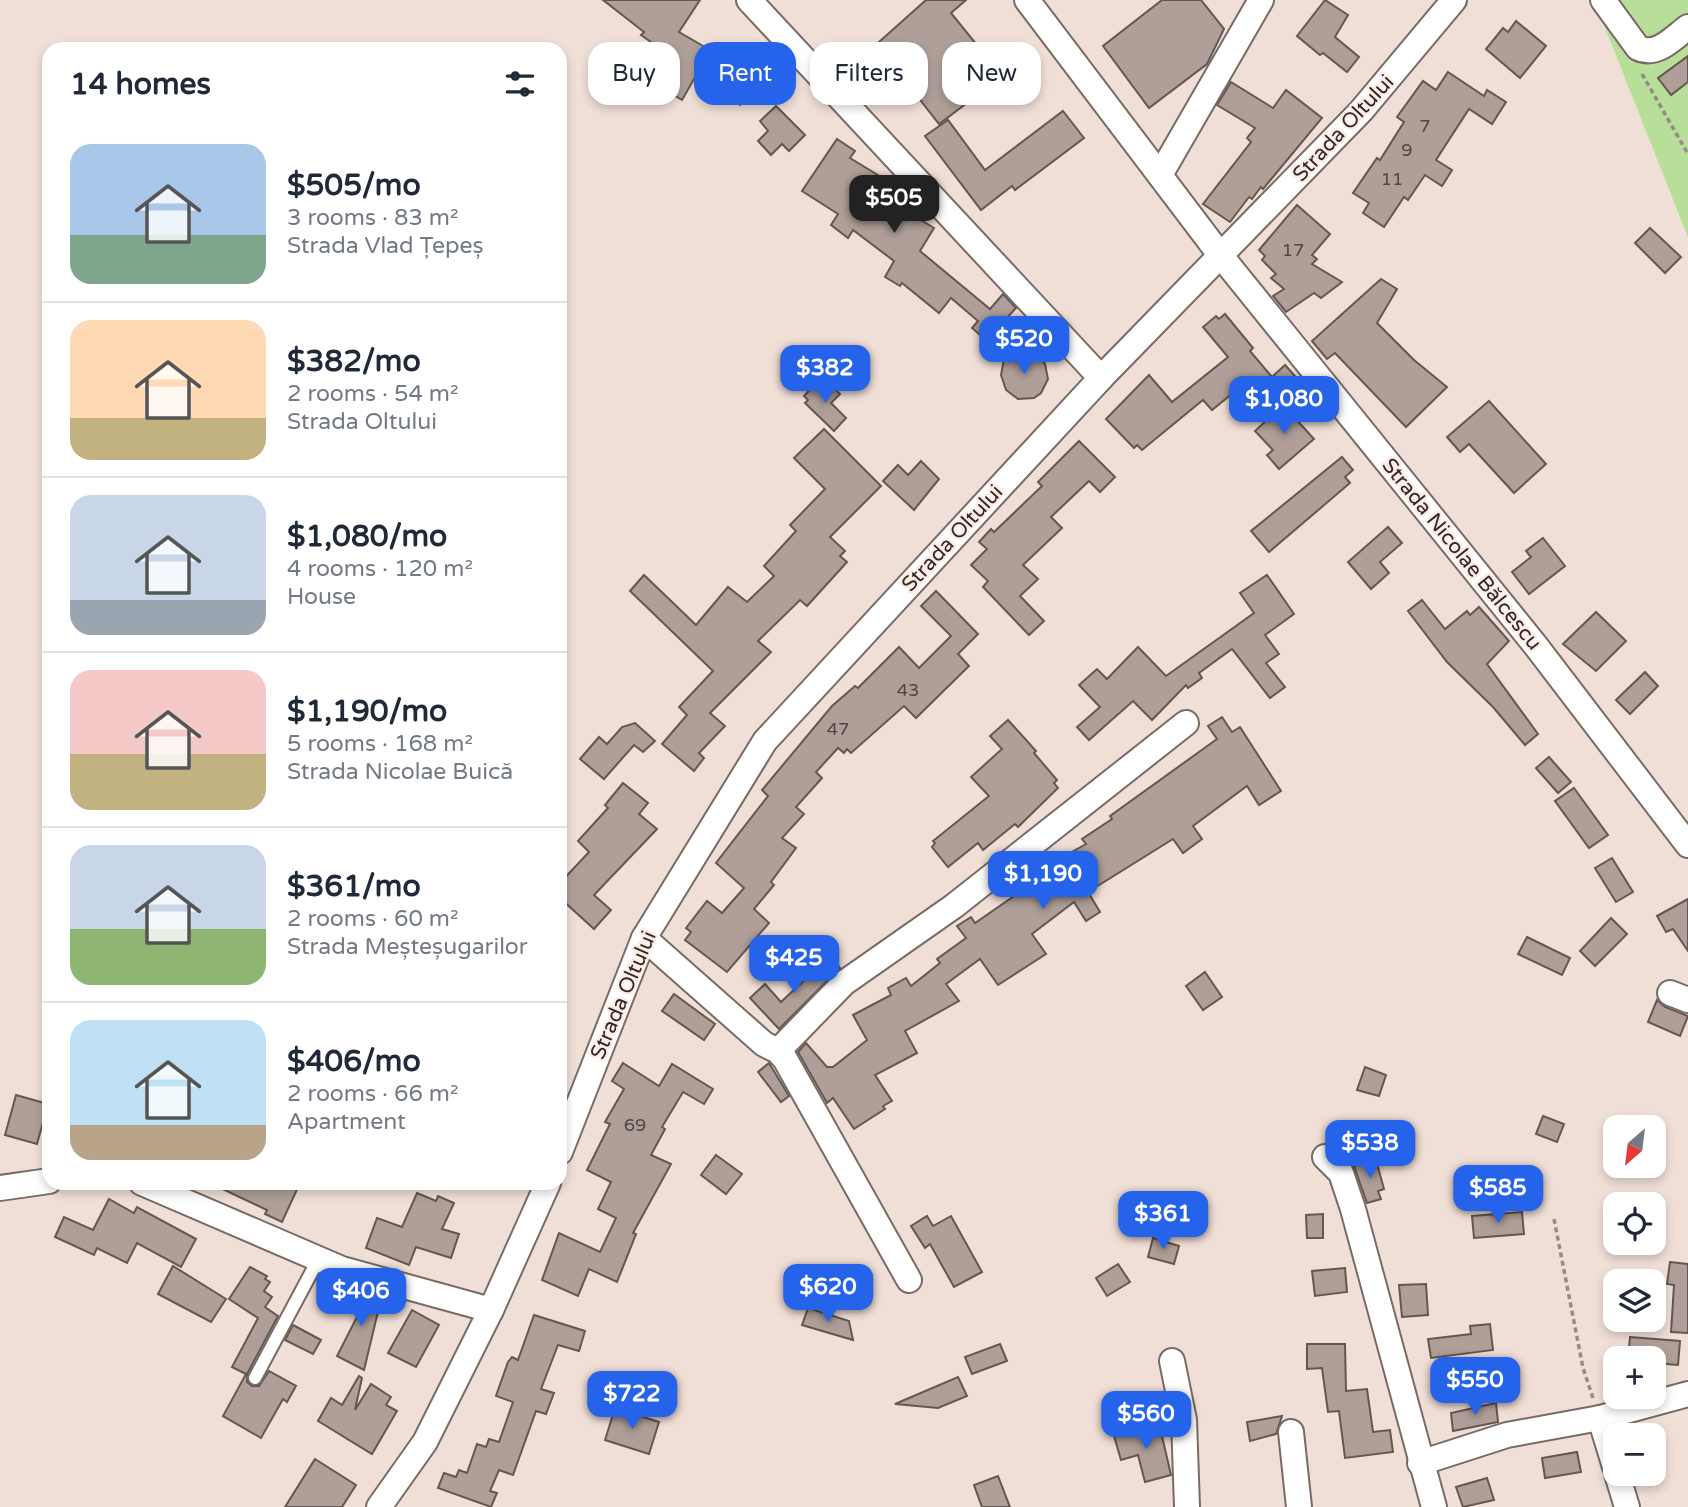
<!DOCTYPE html>
<meta charset="utf-8">
<style>
body{margin:0;font-family:"Varela Round",sans-serif;background:#f2f2f3;color:#1f2937;height:100vh;display:flex;flex-direction:column;font-size:26px;white-space:nowrap}
*{box-sizing:border-box;margin:0}
p{font-size:23px;color:#747a83}
.icon{flex:none;width:38px;height:38px;fill:none;stroke:currentColor;stroke-width:2;stroke-linecap:round;stroke-linejoin:round}
.map{position:relative;flex:1;overflow:hidden}
.details{position:absolute;left:42px;top:42px;width:525px;height:1148px;display:flex;flex-direction:column;background:#fff;border-radius:21px;box-shadow:0 4px 10px #0003}
.details>*{flex:none}
.top-card{position:absolute;left:588px;top:42px;width:665px;height:63px;display:flex;gap:14px}
.needle{width:46px;rotate:208deg}
.fabs{position:absolute;left:1603px;top:1115px;display:grid;gap:14px}
.fabs a{display:grid;place-items:center;width:63px;height:63px;border-radius:14px;background:#fff;box-shadow:0 4px 10px #0003;font-size:35px}
.price{position:absolute;translate:-50% -60px;padding:0 16px;border-radius:14px;background:#2563eb;color:#fff;font-size:23px;line-height:46px;filter:drop-shadow(0 2px 4px #0008)}
.price::after{content:'';position:absolute;left:50%;top:42px;width:21px;height:16px;margin-left:-10px;background:inherit;clip-path:polygon(0 0,100% 0,50% 100%)}
.price.current{background:#222;color:#fff}
ul{padding:0;list-style:none}
li{display:flex;align-items:center;gap:21px;height:175px;padding:0 28px}
li+li{border-top:2px solid #e0e1e3}
li span{display:grid;place-items:center;flex:none;width:196px;height:140px;border-radius:21px;color:#555}
li>.icon{margin-inline-start:auto}
span .icon{width:84px;height:84px;fill:#fffc;stroke-width:1}
li b{font-size:30px}
h2{display:flex;justify-content:space-between;align-items:center;height:84px;padding:0 28px;font-size:30px}
.pill{padding:0 24px;border-radius:21px;background:#fff;box-shadow:0 4px 10px #0003;font-size:24px;line-height:63px}
.pill.current{background:#2563eb;color:#fff}
.map>svg:first-child{display:block}
.green{fill:#b7df99}
.building{fill:#af9f98;stroke:#645650;stroke-width:2}
.lines{fill:none;stroke-linecap:round;stroke-linejoin:round}
.lane-casing{stroke:#796b64;stroke-width:16}
.street-casing{stroke:#796b64;stroke-width:28}
.path{stroke:#968a85;stroke-width:3.5;stroke-dasharray:5 3.5;stroke-linecap:butt}
.lane{stroke:#fff;stroke-width:12}
.street{stroke:#fff;stroke-width:24}
.labels{text-anchor:middle;stroke-width:5;stroke-linejoin:round;paint-order:stroke}
.number-label{font-size:18px;fill:#4f4642}
.street-label{font-size:21px;fill:#2f2826;stroke:#fdece4}
</style>
<div class="map">
<svg width="1688" height="1507" viewBox="0 0 1688 1507">
<rect width="100%" height="100%" fill="#f0dfd7"/>
<path class="green" d="M 1594,0 L 1688,0 L 1688,237 Z"/>
<g class="building">
<path d="M 603,0 L 700,0 L 679,32 L 734,64 L 747,43 L 768,55 L 740,105 L 694,79 L 682,100 L 632,71 L 651,42 L 641,35 L 644,32 Z"/>
<path d="M 926,0 L 966,0 L 951,13 L 998,71 L 995,73 L 999,79 L 939,124 L 896,69 L 885,79 L 873,69 L 862,79 L 851,67 Z"/>
<path d="M 1162,0 L 1201,0 L 1224,29 L 1207,64 L 1149,108 L 1103,46 Z"/>
<path d="M 1325,0 L 1348,15 L 1335,37 L 1359,57 L 1347,72 L 1323,53 L 1320,55 L 1297,36 Z"/>
<path d="M 1516,21 L 1546,46 L 1520,78 L 1486,49 L 1503,28 L 1508,32 Z"/>
<path d="M 1688,56 L 1688,82 L 1671,95 L 1658,78 Z"/>
<path d="M 1448,72 L 1484,96 L 1487,90 L 1506,102 L 1492,124 L 1469,109 L 1436,160 L 1452,170 L 1442,186 L 1425,175 L 1408,200 L 1404,197 L 1384,227 L 1363,213 L 1369,203 L 1353,193 L 1377,158 L 1380,160 L 1404,122 L 1397,117 L 1423,81 L 1436,90 Z"/>
<path d="M 1231,82 L 1273,108 L 1286,90 L 1322,118 L 1263,189 L 1261,187 L 1252,199 L 1249,197 L 1230,222 L 1203,204 L 1251,142 L 1247,138 L 1255,128 L 1217,105 Z"/>
<path d="M 776,106 L 805,135 L 789,151 L 782,144 L 771,155 L 758,141 L 768,131 L 760,121 Z"/>
<path d="M 1063,111 L 1084,138 L 1015,190 L 1012,186 L 981,210 L 925,136 L 948,120 L 985,170 Z"/>
<path d="M 837,139 L 855,151 L 850,158 L 886,180 L 881,187 L 918,214 L 916,217 L 934,228 L 920,251 L 990,309 L 1003,294 L 1016,308 L 986,340 L 972,328 L 978,321 L 951,298 L 939,313 L 902,283 L 900,286 L 885,277 L 894,261 L 853,230 L 848,238 L 831,225 L 838,214 L 802,191 Z"/>
<path d="M 1297,205 L 1330,234 L 1312,255 L 1317,259 L 1312,264 L 1342,282 L 1321,298 L 1314,293 L 1286,312 L 1273,296 L 1284,289 L 1271,278 L 1276,274 L 1262,260 L 1265,256 L 1259,250 Z"/>
<path d="M 1650,228 L 1681,257 L 1665,273 L 1635,243 Z"/>
<path d="M 1381,279 L 1397,289 L 1377,323 L 1414,360 L 1447,387 L 1406,427 L 1335,353 L 1327,359 L 1312,341 Z"/>
<path d="M 1225,314 L 1253,348 L 1250,351 L 1272,377 L 1285,365 L 1302,384 L 1270,412 L 1244,384 L 1212,410 L 1203,400 L 1142,450 L 1137,445 L 1134,448 L 1106,419 L 1149,375 L 1172,402 L 1228,357 L 1203,327 L 1216,316 L 1219,319 Z"/>
<path d="M 1026,352 L 1040,358 L 1045,364 L 1048,379 L 1041,393 L 1034,398 L 1018,399 L 1006,390 L 1001,375 L 1004,359 Z"/>
<path d="M 826,381 L 840,394 L 831,403 L 846,418 L 834,431 L 805,403 L 808,400 L 804,396 L 815,384 L 820,388 Z"/>
<path d="M 1489,401 L 1546,464 L 1514,493 L 1469,444 L 1460,452 L 1447,437 Z"/>
<path d="M 1283,405 L 1314,439 L 1279,469 L 1267,455 L 1273,450 L 1255,431 Z"/>
<path d="M 824,429 L 881,486 L 830,537 L 845,551 L 840,556 L 847,562 L 807,606 L 800,600 L 758,641 L 771,652 L 710,713 L 725,726 L 699,753 L 704,758 L 694,771 L 662,744 L 687,715 L 679,707 L 713,671 L 630,591 L 644,575 L 696,625 L 728,587 L 747,602 L 774,576 L 764,566 L 796,531 L 790,525 L 825,489 L 794,458 Z"/>
<path d="M 1079,441 L 1115,477 L 1100,492 L 1089,481 L 1051,517 L 1062,528 L 1023,565 L 1038,579 L 1020,596 L 1044,621 L 1029,635 L 983,587 L 988,581 L 971,565 L 987,549 L 979,542 L 991,529 L 994,532 L 1042,486 L 1038,482 Z"/>
<path d="M 1342,457 L 1353,470 L 1345,477 L 1350,483 L 1269,552 L 1251,531 Z"/>
<path d="M 921,461 L 939,479 L 914,510 L 883,481 L 898,465 L 908,475 Z"/>
<path d="M 1388,527 L 1402,543 L 1380,562 L 1389,573 L 1371,589 L 1348,562 Z"/>
<path d="M 1543,538 L 1565,566 L 1529,594 L 1512,572 L 1531,557 L 1526,551 Z"/>
<path d="M 1267,575 L 1294,614 L 1265,635 L 1279,654 L 1266,663 L 1285,687 L 1270,698 L 1232,649 L 1199,673 L 1202,678 L 1188,688 L 1186,685 L 1152,720 L 1133,701 L 1089,740 L 1077,727 L 1100,707 L 1079,685 L 1097,669 L 1107,679 L 1138,647 L 1166,676 L 1254,613 L 1240,593 Z"/>
<path d="M 936,591 L 978,634 L 958,654 L 969,666 L 916,718 L 904,706 L 851,753 L 847,749 L 844,753 L 838,748 L 816,772 L 822,778 L 796,807 L 804,814 L 782,838 L 796,848 L 771,882 L 774,885 L 754,909 L 769,923 L 727,972 L 685,940 L 691,932 L 686,928 L 707,901 L 722,913 L 744,888 L 716,863 L 768,796 L 762,790 L 832,706 L 855,686 L 858,688 L 899,647 L 919,668 L 951,636 L 921,606 Z"/>
<path d="M 1422,600 L 1445,629 L 1467,611 L 1470,615 L 1479,607 L 1509,641 L 1487,664 L 1538,734 L 1525,745 L 1493,707 L 1447,662 L 1408,611 Z"/>
<path d="M 1596,612 L 1626,641 L 1596,671 L 1563,644 Z"/>
<path d="M 1645,672 L 1658,686 L 1630,714 L 1616,700 Z"/>
<path d="M 1222,717 L 1232,732 L 1240,727 L 1281,791 L 1259,805 L 1247,786 L 1193,826 L 1202,839 L 1183,853 L 1173,839 L 1088,892 L 1100,912 L 1086,921 L 1074,902 L 1032,934 L 1046,954 L 998,985 L 980,959 L 946,984 L 959,1001 L 905,1031 L 917,1053 L 875,1075 L 892,1101 L 883,1106 L 885,1109 L 854,1129 L 833,1098 L 827,1103 L 798,1052 L 806,1043 L 827,1067 L 833,1067 L 867,1040 L 853,1015 L 891,995 L 888,988 L 906,978 L 911,986 L 940,963 L 937,959 L 966,938 L 957,926 L 971,917 L 975,923 L 1017,894 L 1013,889 L 1031,875 L 1086,844 L 1082,839 L 1112,819 L 1110,816 L 1217,739 L 1208,726 Z"/>
<path d="M 1008,720 L 1036,751 L 1034,753 L 1057,780 L 1054,783 L 1058,788 L 1018,827 L 1015,824 L 983,850 L 978,843 L 948,867 L 932,847 L 935,843 L 933,841 L 989,796 L 971,777 L 1002,749 L 990,736 Z"/>
<path d="M 635,723 L 655,741 L 643,752 L 634,745 L 604,779 L 580,759 L 599,737 L 607,744 L 622,727 Z"/>
<path d="M 1549,757 L 1571,782 L 1558,793 L 1536,768 Z"/>
<path d="M 623,783 L 648,803 L 639,814 L 657,829 L 594,895 L 611,910 L 594,929 L 560,898 L 560,883 L 589,852 L 578,841 L 608,808 L 605,805 Z"/>
<path d="M 1574,788 L 1608,835 L 1589,848 L 1555,801 Z"/>
<path d="M 1612,858 L 1633,892 L 1616,902 L 1595,868 Z"/>
<path d="M 1688,899 L 1688,951 L 1673,929 L 1666,932 L 1657,916 Z"/>
<path d="M 1611,918 L 1627,934 L 1595,966 L 1580,951 Z"/>
<path d="M 1527,937 L 1570,958 L 1562,975 L 1518,954 Z"/>
<path d="M 830,956 L 840,968 L 779,1029 L 750,998 L 765,984 L 781,1002 Z"/>
<path d="M 1205,972 L 1222,997 L 1203,1010 L 1186,986 Z"/>
<path d="M 674,994 L 715,1024 L 704,1040 L 662,1011 Z"/>
<path d="M 1657,1000 L 1665,1007 L 1688,1016 L 1680,1036 L 1648,1022 Z"/>
<path d="M 623,1063 L 659,1086 L 672,1064 L 713,1089 L 704,1104 L 683,1092 L 662,1127 L 665,1129 L 651,1155 L 671,1164 L 633,1233 L 636,1234 L 617,1282 L 589,1269 L 578,1296 L 542,1280 L 559,1233 L 600,1252 L 616,1218 L 598,1209 L 611,1182 L 587,1170 L 610,1124 L 605,1122 L 624,1089 L 612,1081 Z"/>
<path d="M 769,1063 L 789,1096 L 781,1102 L 758,1072 Z"/>
<path d="M 1365,1067 L 1386,1075 L 1379,1096 L 1357,1090 Z"/>
<path d="M 16,1095 L 48,1104 L 37,1144 L 5,1135 Z"/>
<path d="M 1543,1116 L 1564,1124 L 1557,1142 L 1536,1134 Z"/>
<path d="M 716,1155 L 742,1174 L 726,1194 L 701,1175 Z"/>
<path d="M 1376,1160 L 1384,1189 L 1378,1191 L 1381,1199 L 1367,1203 L 1354,1166 Z"/>
<path d="M 210,1183 L 300,1183 L 282,1222 L 265,1214 L 267,1210 Z"/>
<path d="M 417,1193 L 436,1201 L 438,1196 L 454,1203 L 442,1229 L 459,1234 L 451,1258 L 416,1247 L 409,1265 L 366,1248 L 377,1218 L 402,1227 Z"/>
<path d="M 109,1199 L 134,1213 L 137,1207 L 196,1239 L 181,1267 L 137,1243 L 127,1263 L 97,1248 L 94,1255 L 55,1237 L 64,1217 L 93,1230 Z"/>
<path d="M 1522,1212 L 1524,1234 L 1474,1238 L 1472,1216 Z"/>
<path d="M 1323,1214 L 1323,1238 L 1307,1238 L 1306,1215 Z"/>
<path d="M 927,1216 L 933,1226 L 951,1216 L 982,1272 L 954,1287 L 930,1244 L 925,1248 L 911,1226 Z"/>
<path d="M 1153,1238 L 1179,1246 L 1174,1264 L 1148,1257 Z"/>
<path d="M 1670,1262 L 1688,1264 L 1688,1333 L 1671,1332 L 1674,1285 L 1667,1284 Z"/>
<path d="M 1118,1264 L 1130,1282 L 1107,1296 L 1096,1278 Z"/>
<path d="M 173,1266 L 226,1299 L 211,1322 L 158,1294 Z"/>
<path d="M 250,1267 L 267,1276 L 265,1279 L 270,1282 L 264,1291 L 272,1297 L 265,1307 L 278,1316 L 247,1374 L 247,1382 L 252,1386 L 259,1386 L 269,1371 L 296,1386 L 287,1402 L 283,1399 L 261,1438 L 223,1416 L 246,1374 L 232,1367 L 258,1318 L 229,1299 Z"/>
<path d="M 1345,1268 L 1347,1292 L 1315,1296 L 1312,1271 Z"/>
<path d="M 1426,1284 L 1428,1315 L 1402,1317 L 1399,1285 Z"/>
<path d="M 356,1288 L 382,1295 L 364,1370 L 337,1356 L 360,1311 L 351,1309 Z"/>
<path d="M 808,1308 L 849,1321 L 853,1340 L 802,1325 Z"/>
<path d="M 412,1310 L 439,1325 L 416,1367 L 388,1353 Z"/>
<path d="M 534,1315 L 585,1331 L 579,1351 L 558,1345 L 541,1389 L 554,1393 L 546,1414 L 536,1411 L 513,1475 L 499,1470 L 490,1491 L 497,1493 L 491,1507 L 438,1488 L 444,1473 L 456,1477 L 459,1470 L 467,1473 L 477,1444 L 486,1447 L 489,1439 L 499,1442 L 513,1402 L 496,1396 L 508,1362 L 512,1357 L 518,1360 Z"/>
<path d="M 1490,1324 L 1493,1350 L 1431,1358 L 1428,1339 L 1471,1334 L 1470,1326 Z"/>
<path d="M 293,1325 L 321,1340 L 313,1354 L 285,1340 Z"/>
<path d="M 1630,1337 L 1680,1341 L 1678,1365 L 1654,1363 L 1654,1358 L 1628,1358 Z"/>
<path d="M 1000,1344 L 1007,1361 L 972,1374 L 965,1357 Z"/>
<path d="M 1307,1344 L 1345,1344 L 1346,1391 L 1367,1389 L 1373,1432 L 1390,1430 L 1393,1452 L 1345,1458 L 1339,1411 L 1328,1412 L 1322,1368 L 1307,1369 Z"/>
<path d="M 359,1376 L 362,1378 L 355,1410 L 371,1384 L 391,1397 L 386,1405 L 397,1411 L 372,1454 L 318,1421 L 331,1398 L 342,1405 Z"/>
<path d="M 958,1377 L 967,1396 L 938,1408 L 895,1404 Z"/>
<path d="M 1496,1403 L 1498,1422 L 1453,1431 L 1451,1413 Z"/>
<path d="M 615,1408 L 659,1422 L 649,1454 L 605,1440 Z"/>
<path d="M 1282,1416 L 1276,1434 L 1250,1441 L 1247,1422 Z"/>
<path d="M 1159,1423 L 1171,1475 L 1145,1482 L 1138,1455 L 1121,1460 L 1114,1436 Z"/>
<path d="M 1577,1452 L 1581,1472 L 1545,1478 L 1542,1458 Z"/>
<path d="M 315,1459 L 356,1485 L 342,1507 L 285,1507 Z"/>
<path d="M 998,1476 L 1010,1507 L 982,1507 L 974,1485 Z"/>
<path d="M 1487,1478 L 1494,1500 L 1463,1507 L 1456,1487 Z"/>
</g>
<g class="lines">
<g class="lane-casing">
<path id="lane" d="M 255,1378 L 318,1260"/>
</g>
<g class="street-casing">
<g id="street">
<path d="M 749,0 L 1101,378"/>
<path d="M 1027,0 L 1221,256 L 1536,646 L 1688,845"/>
<path d="M 1603,0 L 1638,48 C 1657,57 1673,38 1688,27"/>
<path d="M 1160,175 L 1261,0"/>
<path d="M 644,938 L 764,1044 L 778,1051 L 785,1059 L 909,1280"/>
<path d="M 1670,993 L 1688,1000"/>
<path d="M 778,1051 L 844,983 L 954,906 L 1186,723"/>
<path d="M 560,1152 L 644,938 L 765,741 L 1101,378 L 1361,111 L 1454,0"/>
<path d="M 1325,1157 L 1341,1173 L 1353,1209 L 1434,1507"/>
<path d="M 142,1183 L 342,1269 L 491,1310"/>
<path d="M 0,1188 L 49,1181"/>
<path d="M 1172,1361 L 1184,1420 L 1187,1507"/>
<path d="M 1600,1418 L 1615,1467"/>
<path d="M 1291,1432 L 1299,1507"/>
<path d="M 1420,1463 L 1507,1435 L 1600,1418 L 1688,1394"/>
<path d="M 1617,1474 L 1627,1507"/>
<path d="M 379,1507 L 425,1442 L 491,1310 L 548,1183"/>
</g>
</g>
<g class="path">
<path d="M 1642,74 L 1688,154"/>
<path d="M 1554,1219 L 1583,1368 L 1593,1398"/>
</g>
<use href="#lane" class="lane"/>
<use href="#street" class="street"/>
</g>
<g class="labels">
<g class="number-label">
<text x="1425" y="132">7</text>
<text x="1407" y="156">9</text>
<text x="1392" y="185">11</text>
<text x="1293" y="256">17</text>
<text x="908" y="696">43</text>
<text x="838" y="735">47</text>
<text x="635" y="1131">69</text>
</g>
<g class="street-label">
<text transform="translate(1343 128) rotate(-47)" y="7">Strada Oltului</text>
<text transform="translate(952 538) rotate(-47)" y="7">Strada Oltului</text>
<text transform="translate(1462 554) rotate(51)" y="7">Strada Nicolae Bălcescu</text>
<text transform="translate(623 995) rotate(-67)" y="7">Strada Oltului</text>
</g>
</g>
</svg>
<div class="fabs">
<a><svg class="needle" viewBox="-14 -14 28 28"><path d="M0-13l5 13h-10z" fill="#e53935"/><path d="M0 13l5-13h-10z" fill="#747a83"/></svg></a>
<a><svg class="icon" aria-label="locate" viewBox="0 0 24 24"><circle cx="12" cy="12" r="6"/><path d="M12 2v4M12 18v4M2 12h4M18 12h4"/></svg></a>
<a><svg class="icon" aria-label="layers" viewBox="0 0 24 24"><path d="M12 4l9 5-9 5-9-5zM3 14l9 5 9-5"/></svg></a>
<a>+</a>
<a>−</a>
</div>
<b class="price current" style="left:894px;top:235px">$505</b>
<b class="price" style="left:1024px;top:376px">$520</b>
<b class="price" style="left:825px;top:405px">$382</b>
<b class="price" style="left:1284px;top:436px">$1,080</b>
<b class="price" style="left:1043px;top:911px">$1,190</b>
<b class="price" style="left:794px;top:995px">$425</b>
<b class="price" style="left:1370px;top:1180px">$538</b>
<b class="price" style="left:1498px;top:1225px">$585</b>
<b class="price" style="left:1163px;top:1251px">$361</b>
<b class="price" style="left:828px;top:1324px">$620</b>
<b class="price" style="left:361px;top:1328px">$406</b>
<b class="price" style="left:1475px;top:1417px">$550</b>
<b class="price" style="left:632px;top:1431px">$722</b>
<b class="price" style="left:1146px;top:1451px">$560</b>
<div class="top-card">
<a class="pill">Buy</a>
<a class="pill current">Rent</a>
<a class="pill">Filters</a>
<a class="pill">New</a>
</div>
<section class="details">
<h2>14 homes<svg class="icon" aria-label="filters" viewBox="0 0 24 24"><path d="M4 7h16M4 17h16"/><circle cx="9" cy="7" r="2"/><circle cx="15" cy="17" r="2"/></svg></h2>
<ul>
<li><span style="background:linear-gradient(#a9c7e8 65%,#7fa58c 0)"><svg class="icon" aria-label="home" viewBox="0 0 24 24"><path d="M3 11l9-7 9 7M6 9v11h12V9"/></svg></span><div><b>$505/mo</b><p>3 rooms · 83 m²</p><p>Strada Vlad Țepeș</p></div></li>
<li><span style="background:linear-gradient(#ffd9b3 70%,#c2b280 0)"><svg class="icon" aria-label="home" viewBox="0 0 24 24"><path d="M3 11l9-7 9 7M6 9v11h12V9"/></svg></span><div><b>$382/mo</b><p>2 rooms · 54 m²</p><p>Strada Oltului</p></div></li>
<li><span style="background:linear-gradient(#c9d6e8 75%,#9aa5b1 0)"><svg class="icon" aria-label="home" viewBox="0 0 24 24"><path d="M3 11l9-7 9 7M6 9v11h12V9"/></svg></span><div><b>$1,080/mo</b><p>4 rooms · 120 m²</p><p>House</p></div></li>
<li><span style="background:linear-gradient(#f6c9c9 60%,#c2b280 0)"><svg class="icon" aria-label="home" viewBox="0 0 24 24"><path d="M3 11l9-7 9 7M6 9v11h12V9"/></svg></span><div><b>$1,190/mo</b><p>5 rooms · 168 m²</p><p>Strada Nicolae Buică</p></div></li>
<li><span style="background:linear-gradient(#c9d6e8 60%,#8fb573 0)"><svg class="icon" aria-label="home" viewBox="0 0 24 24"><path d="M3 11l9-7 9 7M6 9v11h12V9"/></svg></span><div><b>$361/mo</b><p>2 rooms · 60 m²</p><p>Strada Meșteșugarilor</p></div></li>
<li><span style="background:linear-gradient(#bfe0f5 75%,#b9a48a 0)"><svg class="icon" aria-label="home" viewBox="0 0 24 24"><path d="M3 11l9-7 9 7M6 9v11h12V9"/></svg></span><div><b>$406/mo</b><p>2 rooms · 66 m²</p><p>Apartment</p></div></li>
</ul>
</section>
</div>
